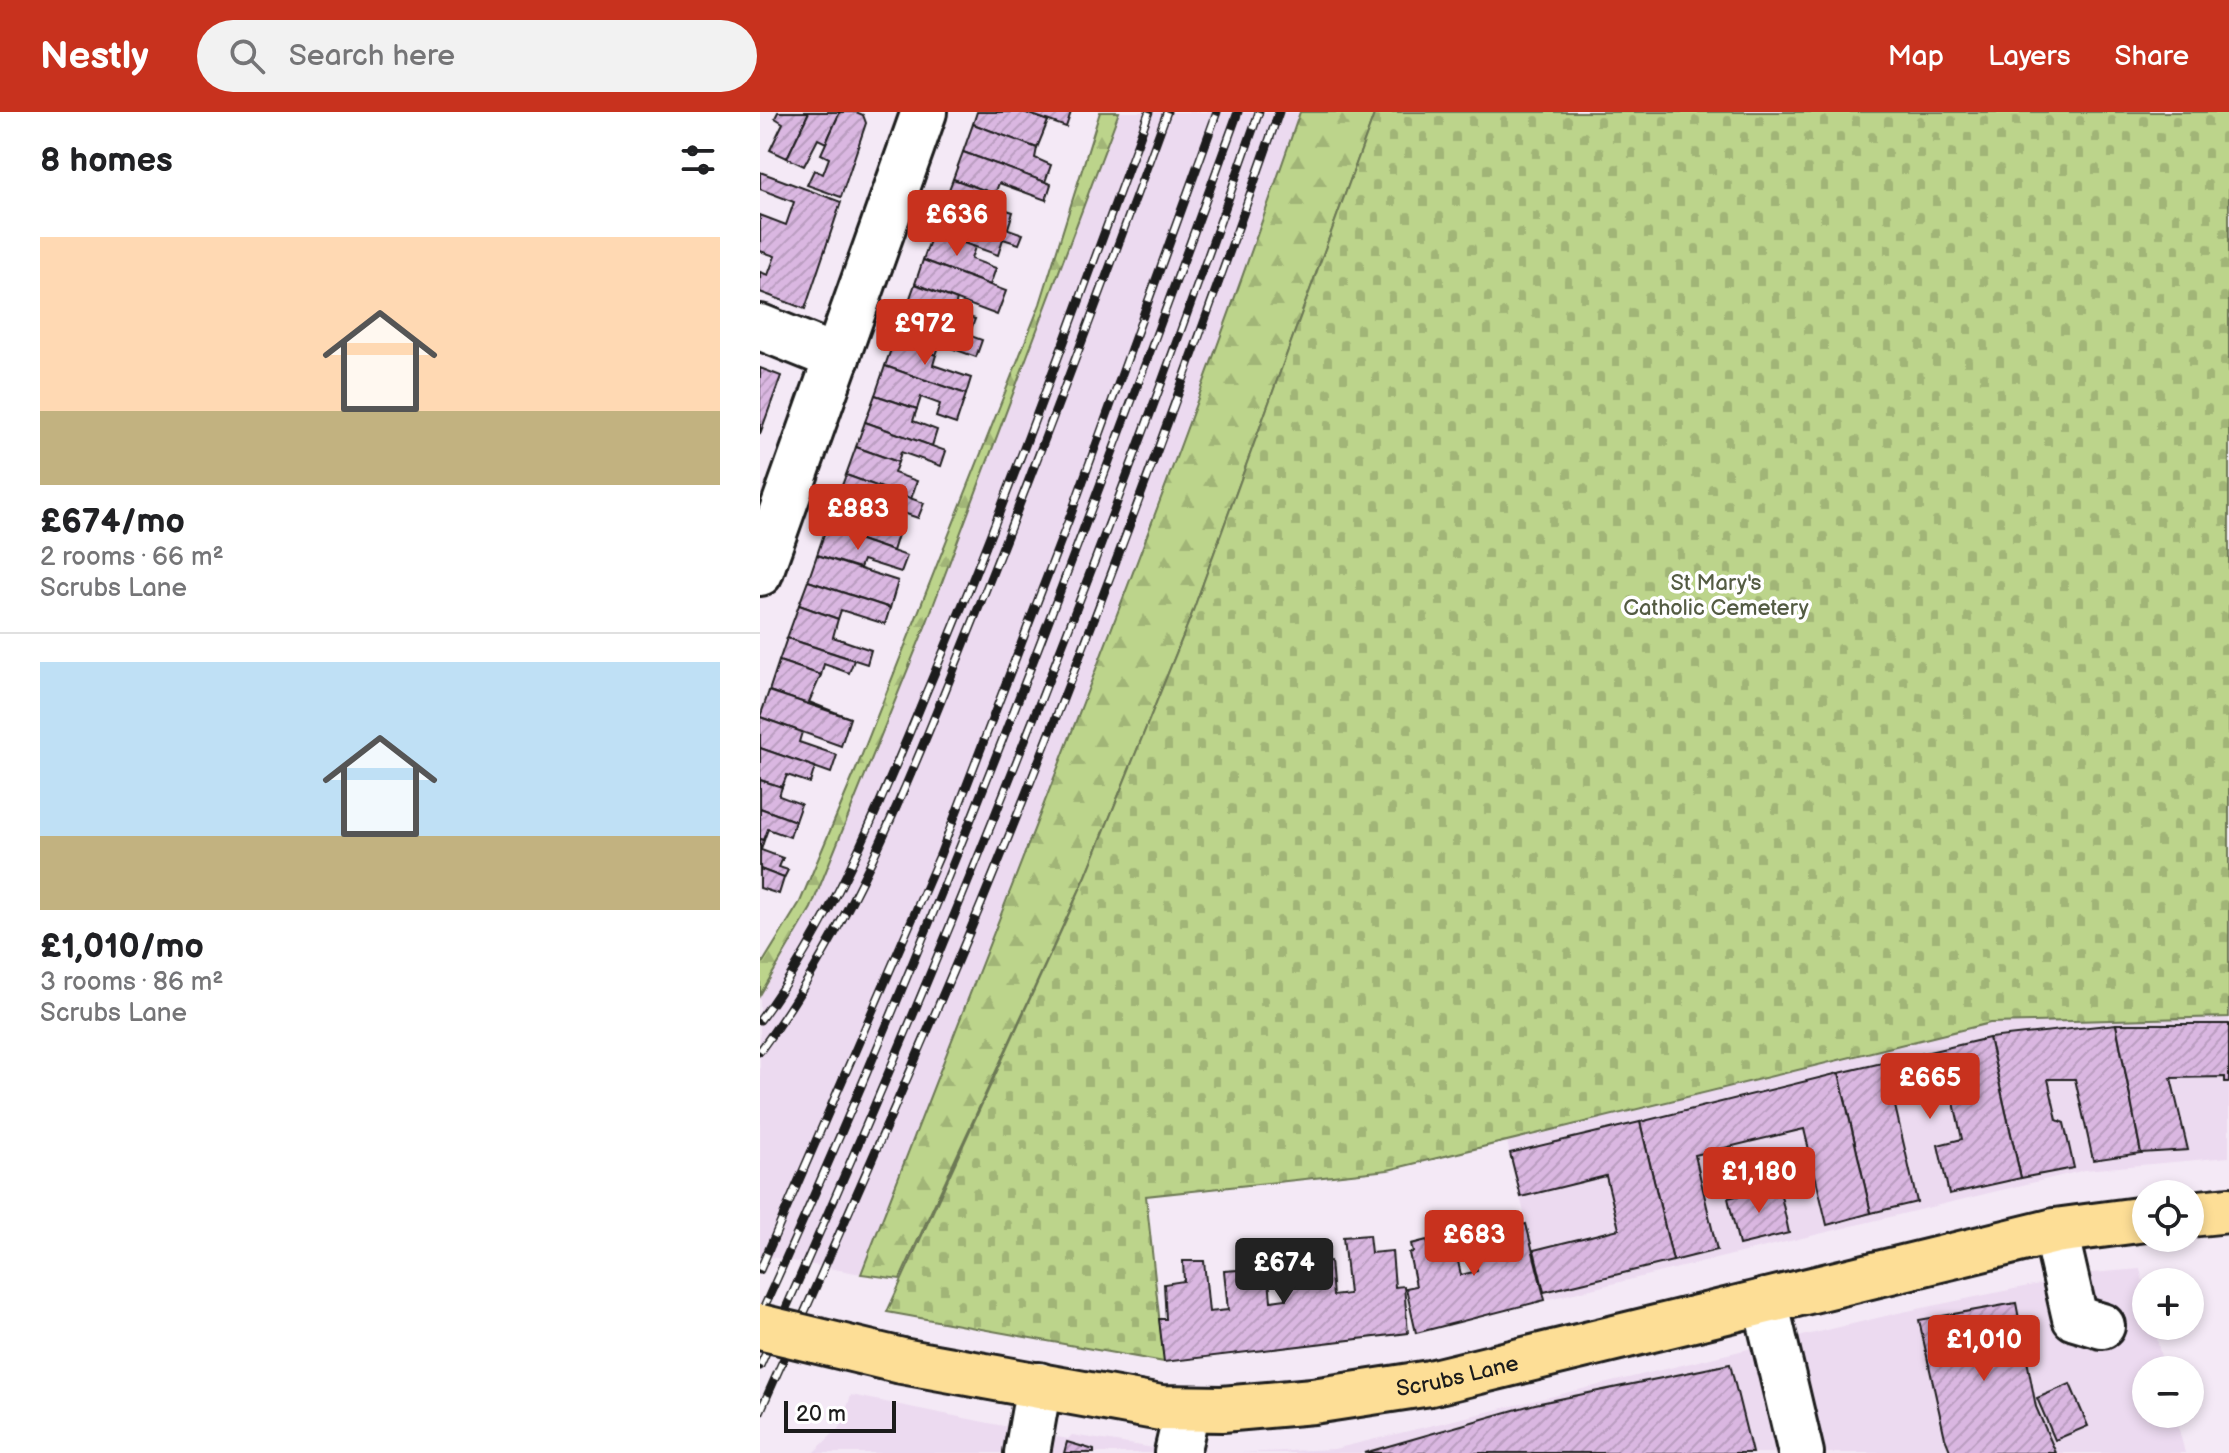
<!DOCTYPE html>
<meta charset="utf-8">
<style>
body{margin:0;font-family:"Balsamiq Sans",sans-serif;background:#f2f2f2;color:#202124;height:100vh;display:flex;flex-direction:column;font-size:30px;white-space:nowrap}
*{box-sizing:border-box;margin:0}
p{font-size:26px;color:#757577}
.icon{flex:none;width:44px;height:44px;fill:none;stroke:currentColor;stroke-width:2;stroke-linecap:round;stroke-linejoin:round}
.map{position:relative;flex:1;overflow:hidden}
.side{display:flex;flex-direction:column;background:#fff;width:760px}
.side>*{flex:none}
.tools{position:absolute;left:1372px;top:1068px;display:grid;gap:16px}
.tools a{display:grid;place-items:center;width:72px;height:72px;border-radius:50%;background:#fff;box-shadow:0 4px 12px #0003;font-size:40px}
.scale{position:absolute;left:24px;bottom:20px;width:112px;box-sizing:border-box;padding-left:8px;border:4px solid #1c1c1c;border-top:0;font-size:22px;line-height:28px;white-space:nowrap;color:#1c1c1c;-webkit-text-stroke:6px #fff;paint-order:stroke}
.price{position:absolute;translate:-50% -68px;padding:0 18px;border-radius:8px;background:#c8321e;color:#fff;font-size:26px;line-height:52px;filter:drop-shadow(0 2px 4px #0008)}
.price::after{content:'';position:absolute;left:50%;top:48px;width:24px;height:18px;margin-left:-12px;background:inherit;clip-path:polygon(0 0,100% 0,50% 100%)}
.price.active{background:#222;color:#fff}
ul{padding:0;list-style:none}
li{display:grid;align-content:center;gap:16px;height:424px;padding:0 40px}
li+li{border-top:2px solid #e0e0e0}
li span{display:grid;place-items:center;height:248px;border-radius:0px;color:#555}
li>.icon{margin-inline-start:auto}
span .icon{width:144px;height:144px;fill:#fffc;stroke-width:1}
li b{font-size:34px}
h2{display:flex;justify-content:space-between;align-items:center;height:96px;padding:0 40px;font-size:34px}
header{display:flex;align-items:center;gap:48px;box-sizing:border-box;height:112px;padding:0 40px;background:#c8321e;color:#fff}
header strong{font-size:38px}
nav{display:flex;gap:44px;margin-inline-start:auto;font-size:28px}
.search{width:560px;height:72px;background:#f2f2f2;display:flex;align-items:center;gap:20px;box-sizing:border-box;padding:0 28px;border-radius:44px;color:#757577;font-size:30px}
main{display:flex;flex:1;min-height:0}
.map>svg:first-child{display:block}
.built{fill:#ecdaf0}
.forest{fill:url(#forest-firs);stroke:#6c7854;stroke-width:2}
.cemetery{fill:url(#cemetery-stones);stroke:#6c7854;stroke-width:2}
.building{fill:url(#building-hatch);stroke:#1c1c1c;stroke-width:2}
.lines{fill:none;stroke-linecap:round;stroke-linejoin:round}
.minor-casing{stroke:#1c1c1c;stroke-width:50}
.major-casing{stroke:#1c1c1c;stroke-width:50}
.minor{stroke:#fff;stroke-width:44}
.major{stroke:#fdde96;stroke-width:44}
.rail-casing{stroke:#1c1c1c;stroke-width:9}
.rail{stroke:#fff;stroke-width:6;stroke-dasharray:18;stroke-linecap:butt}
.major-bridge-casing{stroke:#1c1c1c;stroke-width:50;stroke-linecap:butt}
.major-bridge{stroke:#fdde96;stroke-width:44}
.labels{text-anchor:middle;stroke-width:7;stroke-linejoin:round;paint-order:stroke}
.park-label{font-size:22px;fill:#545c43;stroke:#fff}
.street-label{font-size:22px;fill:#1c1c1c;stroke:#fff}
</style>
<header>
<strong>Nestly</strong>
<div class="search"><svg class="icon" aria-label="search" viewBox="0 0 24 24"><circle cx="10" cy="10" r="6"/><path d="M15 15l6 6"/></svg>Search here</div>
<nav><a>Map</a><a>Layers</a><a>Share</a></nav>
</header>
<main>
<section class="side">
<h2>8 homes<svg class="icon" aria-label="filters" viewBox="0 0 24 24"><path d="M4 7h16M4 17h16"/><circle cx="9" cy="7" r="2"/><circle cx="15" cy="17" r="2"/></svg></h2>
<ul>
<li><span style="background:linear-gradient(#ffd9b3 70%,#c2b280 0)"><svg class="icon" aria-label="home" viewBox="0 0 24 24"><path d="M3 11l9-7 9 7M6 9v11h12V9"/></svg></span><div><b>£674/mo</b><p>2 rooms · 66 m²</p><p>Scrubs Lane</p></div></li>
<li><span style="background:linear-gradient(#bfe0f5 70%,#c2b280 0)"><svg class="icon" aria-label="home" viewBox="0 0 24 24"><path d="M3 11l9-7 9 7M6 9v11h12V9"/></svg></span><div><b>£1,010/mo</b><p>3 rooms · 86 m²</p><p>Scrubs Lane</p></div></li>
</ul>
</section>
<div class="map">
<svg width="1469" height="1341" viewBox="0 0 1469 1341">
<defs>
<pattern id="forest-firs" width="22" height="20" patternUnits="userSpaceOnUse" patternTransform="scale(2)"><rect width="22" height="20" fill="#bcd48b"/><path d="M5 1l3.5 6h-7zM16 11l3.5 6h-7z" fill="#a1b577"/></pattern>
<pattern id="cemetery-stones" width="16" height="16" patternUnits="userSpaceOnUse" patternTransform="scale(2)"><rect width="16" height="16" fill="#bcd48b"/><path d="M2 7V4a2 2 0 0 1 4 0v3zM10 15v-3a2 2 0 0 1 4 0v3z" fill="#a1b577"/></pattern>
<pattern id="building-hatch" width="6" height="6" patternUnits="userSpaceOnUse" patternTransform="scale(2)"><rect width="6" height="6" fill="#dab7e1"/><path d="M-1 1l2-2M0 6l6-6M5 7l2-2" fill="none" stroke="#ba9dc0"/></pattern>
</defs>
<rect width="100%" height="100%" fill="#f4e9f6"/>
<filter id="ink" filterUnits="userSpaceOnUse"><feTurbulence type="fractalNoise" baseFrequency=".0125" numOctaves="2"/><feDisplacementMap in="SourceGraphic" scale="16" xChannelSelector="R" yChannelSelector="G"/><feConvolveMatrix kernelMatrix="1 2 1 2 8 2 1 2 1" color-interpolation-filters="sRGB"/></filter>
<g filter="url(#ink)">
<g class="built">
<path d="M 359,0 L 540,0 L 491,143 L 328,575 L 101,1162 L 0,1143 L 0,883 L 51,796 L 167,510 Z"/>
<path d="M 1469,905 L 1469,1045 L 1325,1058 L 785,1188 L 747,1030 L 1230,911 Z"/>
<path d="M 1380,1157 L 1386,1183 L 1386,1214 L 1394,1214 L 1404,1258 L 1386,1258 L 1386,1302 L 1415,1302 L 1425,1341 L 481,1341 L 574,1337 L 1138,1201 L 1332,1161 Z"/>
<path d="M 91,1283 L 308,1327 L 312,1323 L 394,1336 L 398,1341 L 53,1341 L 81,1314 Z"/>
</g>
<g class="forest">
<path d="M 340,0 L 359,0 L 167,510 L 51,796 L 0,883 L 0,855 L 40,790 L 97,655 L 280,192 Z"/>
<path d="M 540,0 L 615,0 L 430,507 L 326,764 L 140,1167 L 101,1162 C 250,776 406,391 540,0 Z"/>
</g>
<path class="cemetery" d="M 615,0 L 1469,0 L 1469,905 L 1230,911 L 628,1058 L 386,1084 L 404,1250 L 127,1200 L 326,764 L 430,507 Z"/>
<g class="building">
<path d="M 18,0 L 49,0 L 27,46 L 10,38 L 23,11 L 15,6 Z"/>
<path d="M 49,0 L 80,0 L 66,31 L 58,27 L 44,54 L 27,46 Z"/>
<path d="M 80,0 L 96,0 L 103,3 L 106,11 L 81,85 L 47,73 L 54,58 L 63,62 L 69,46 L 61,42 Z"/>
<path d="M 217,0 L 264,0 L 288,9 L 277,36 L 213,12 Z"/>
<path d="M 264,0 L 311,0 L 306,15 Z"/>
<path d="M 213,12 L 277,36 L 275,46 L 291,53 L 285,70 L 203,40 Z"/>
<path d="M 203,40 L 291,72 L 286,88 L 239,71 L 235,82 L 193,67 Z"/>
<path d="M 0,60 L 81,90 L 45,197 L 0,180 L 0,160 L 8,163 L 15,144 L 0,139 L 0,103 L 26,113 L 34,90 L 0,77 Z"/>
<path d="M 193,67 L 235,82 L 231,93 L 253,100 L 248,116 L 183,94 Z"/>
<path d="M 183,94 L 263,122 L 259,132 L 243,127 L 238,143 L 173,120 Z"/>
<path d="M 173,120 L 215,135 L 211,147 L 236,156 L 230,173 L 163,148 Z"/>
<path d="M 163,148 L 246,179 L 237,203 L 155,172 Z"/>
<path d="M 155,172 L 197,188 L 193,200 L 215,207 L 209,223 L 145,200 Z"/>
<path d="M 145,200 L 222,228 L 216,245 L 180,232 L 176,243 L 134,229 Z"/>
<path d="M 134,229 L 176,243 L 173,253 L 211,266 L 206,282 L 125,254 Z"/>
<path d="M 125,254 L 206,282 L 196,312 L 176,305 L 180,292 L 161,285 L 157,297 L 115,283 Z"/>
<path d="M 0,256 L 21,264 L 0,322 Z"/>
<path d="M 115,283 L 157,297 L 153,309 L 177,318 L 172,334 L 105,310 Z"/>
<path d="M 105,310 L 186,339 L 181,354 L 141,340 L 138,350 L 96,335 Z"/>
<path d="M 96,335 L 138,350 L 134,361 L 157,369 L 151,387 L 86,363 Z"/>
<path d="M 86,363 L 164,391 L 158,406 L 123,394 L 119,404 L 76,389 Z"/>
<path d="M 76,389 L 119,404 L 115,416 L 138,423 L 133,439 L 66,416 Z"/>
<path d="M 66,416 L 147,444 L 141,460 L 103,448 L 100,456 L 57,443 Z"/>
<path d="M 57,443 L 138,469 L 130,496 L 48,469 Z"/>
<path d="M 48,469 L 130,496 L 125,512 L 81,498 L 78,507 L 39,493 Z"/>
<path d="M 39,493 L 78,507 L 73,525 L 111,538 L 107,552 L 27,526 Z"/>
<path d="M 27,526 L 94,548 L 89,561 L 64,552 L 61,563 L 19,549 Z"/>
<path d="M 19,549 L 61,563 L 49,590 L 90,606 L 9,579 Z"/>
<path d="M 9,579 L 90,606 L 81,634 L 0,605 Z"/>
<path d="M 0,605 L 42,620 L 39,630 L 77,643 L 71,661 L 0,636 Z"/>
<path d="M 0,636 L 55,655 L 50,671 L 27,663 L 22,675 L 0,668 Z"/>
<path d="M 0,668 L 22,675 L 19,684 L 41,692 L 35,709 L 0,696 Z"/>
<path d="M 0,696 L 35,709 L 30,725 L 8,717 L 4,728 L 0,727 Z"/>
<path d="M 0,727 L 4,728 L 1,738 L 23,746 L 19,755 L 28,758 L 24,766 L 0,757 Z"/>
<path d="M 0,757 L 24,766 L 19,782 L 0,776 Z"/>
<path d="M 1356,912 L 1381,1041 L 1333,1048 L 1315,967 L 1288,967 L 1297,1008 L 1304,1011 L 1314,1056 L 1261,1066 L 1229,926 Z"/>
<path d="M 1356,912 L 1469,912 L 1469,970 L 1465,970 L 1465,965 L 1411,966 L 1428,1038 L 1381,1041 Z"/>
<path d="M 1229,926 L 1261,1066 L 1189,1082 L 1178,1033 L 1202,1027 L 1192,981 L 1135,994 L 1157,1090 L 1111,1101 L 1079,961 Z"/>
<path d="M 1079,961 L 1111,1101 L 1067,1113 L 1044,1017 L 935,1043 L 957,1138 L 913,1149 L 880,1010 Z"/>
<path d="M 880,1010 L 913,1149 L 784,1180 L 774,1138 L 859,1117 L 846,1064 L 761,1085 L 750,1041 Z"/>
<path d="M 1019,1074 L 1029,1121 L 979,1133 L 968,1086 Z"/>
<path d="M 735,1108 L 738,1118 L 766,1112 L 785,1188 L 656,1221 L 646,1176 L 656,1174 L 649,1141 L 653,1140 L 651,1132 L 667,1128 L 669,1137 L 694,1131 L 701,1163 L 717,1159 L 706,1114 Z"/>
<path d="M 609,1123 L 611,1141 L 632,1139 L 635,1175 L 644,1174 L 648,1221 L 404,1250 L 399,1207 L 406,1207 L 404,1172 L 424,1169 L 423,1149 L 444,1149 L 449,1200 L 468,1198 L 464,1159 L 508,1156 L 511,1189 L 526,1187 L 523,1133 L 547,1132 L 548,1151 L 570,1149 L 573,1184 L 589,1182 L 583,1125 Z"/>
<path d="M 1256,1191 L 1276,1295 L 1296,1341 L 1191,1341 L 1185,1326 L 1159,1208 Z"/>
<path d="M 970,1252 L 992,1341 L 604,1341 L 775,1292 Z"/>
<path d="M 1310,1272 L 1328,1314 L 1295,1328 L 1277,1286 Z"/>
<path d="M 307,1330 L 334,1338 L 334,1341 L 304,1341 Z"/>
</g>
<g class="lines">
<g class="minor-casing">
<g id="minor">
<path d="M 0,215 L 77,246"/>
<path d="M 0,461 L 164,0"/>
<path d="M 1295,1119 L 1315,1206 L 1342,1214"/>
<path d="M 1005,1189 L 1041,1341"/>
<path d="M 267,1341 L 279,1273"/>
<path d="M 417,1341 L 427,1298"/>
</g>
</g>
<g class="major-casing">
<g id="major">
<path d="M 1430,1102 L 1469,1098"/>
<path id="s1" d="M 142,1249 L 401,1296 L 462,1297 L 553,1289 L 670,1271 L 1295,1119 L 1386,1107"/>
</g>
</g>
<use href="#minor" class="minor"/>
<use href="#major" class="major"/>
<g class="rail-casing">
<g id="rail">
<path d="M 0,908 C 72,811 120,692 166,581 C 247,390 317,194 389,0"/>
<path d="M 0,939 C 93,813 150,666 208,522 C 278,349 343,175 407,0"/>
<path d="M 0,1158 L 180,743 L 311,402 L 457,0"/>
<path d="M 0,1204 C 179,811 330,406 478,0"/>
<path d="M 0,1254 C 186,843 350,425 499,0"/>
<path d="M 0,1300 C 76,1130 151,961 222,790 C 329,530 426,265 519,0"/>
</g>
</g>
<use href="#rail" class="rail"/>
<g class="major-bridge-casing">
<path id="major-bridge" d="M 0,1215 L 142,1249"/>
</g>
<use href="#major-bridge" class="major-bridge"/>
</g>
</g>
<g class="labels">
<g class="park-label">
<text x="956" y="478">St Mary's<tspan x="956" dy="25">Catholic Cemetery</tspan></text>
</g>
<g class="street-label">
<text dy="8" stroke="none"><textPath href="#s1" startOffset="562">Scrubs Lane</textPath></text>
</g>
</g>
</svg>
<div class="tools">
<a><svg class="icon" aria-label="locate" viewBox="0 0 24 24"><circle cx="12" cy="12" r="6"/><path d="M12 2v4M12 18v4M2 12h4M18 12h4"/></svg></a>
<a>+</a>
<a>−</a>
</div>
<div class="scale">20 m</div>
<b class="price" style="left:197px;top:146px">£636</b>
<b class="price" style="left:165px;top:255px">£972</b>
<b class="price" style="left:98px;top:440px">£883</b>
<b class="price" style="left:1170px;top:1009px">£665</b>
<b class="price" style="left:999px;top:1103px">£1,180</b>
<b class="price" style="left:714px;top:1166px">£683</b>
<b class="price active" style="left:524px;top:1194px">£674</b>
<b class="price" style="left:1224px;top:1271px">£1,010</b>
</div>
</main>
